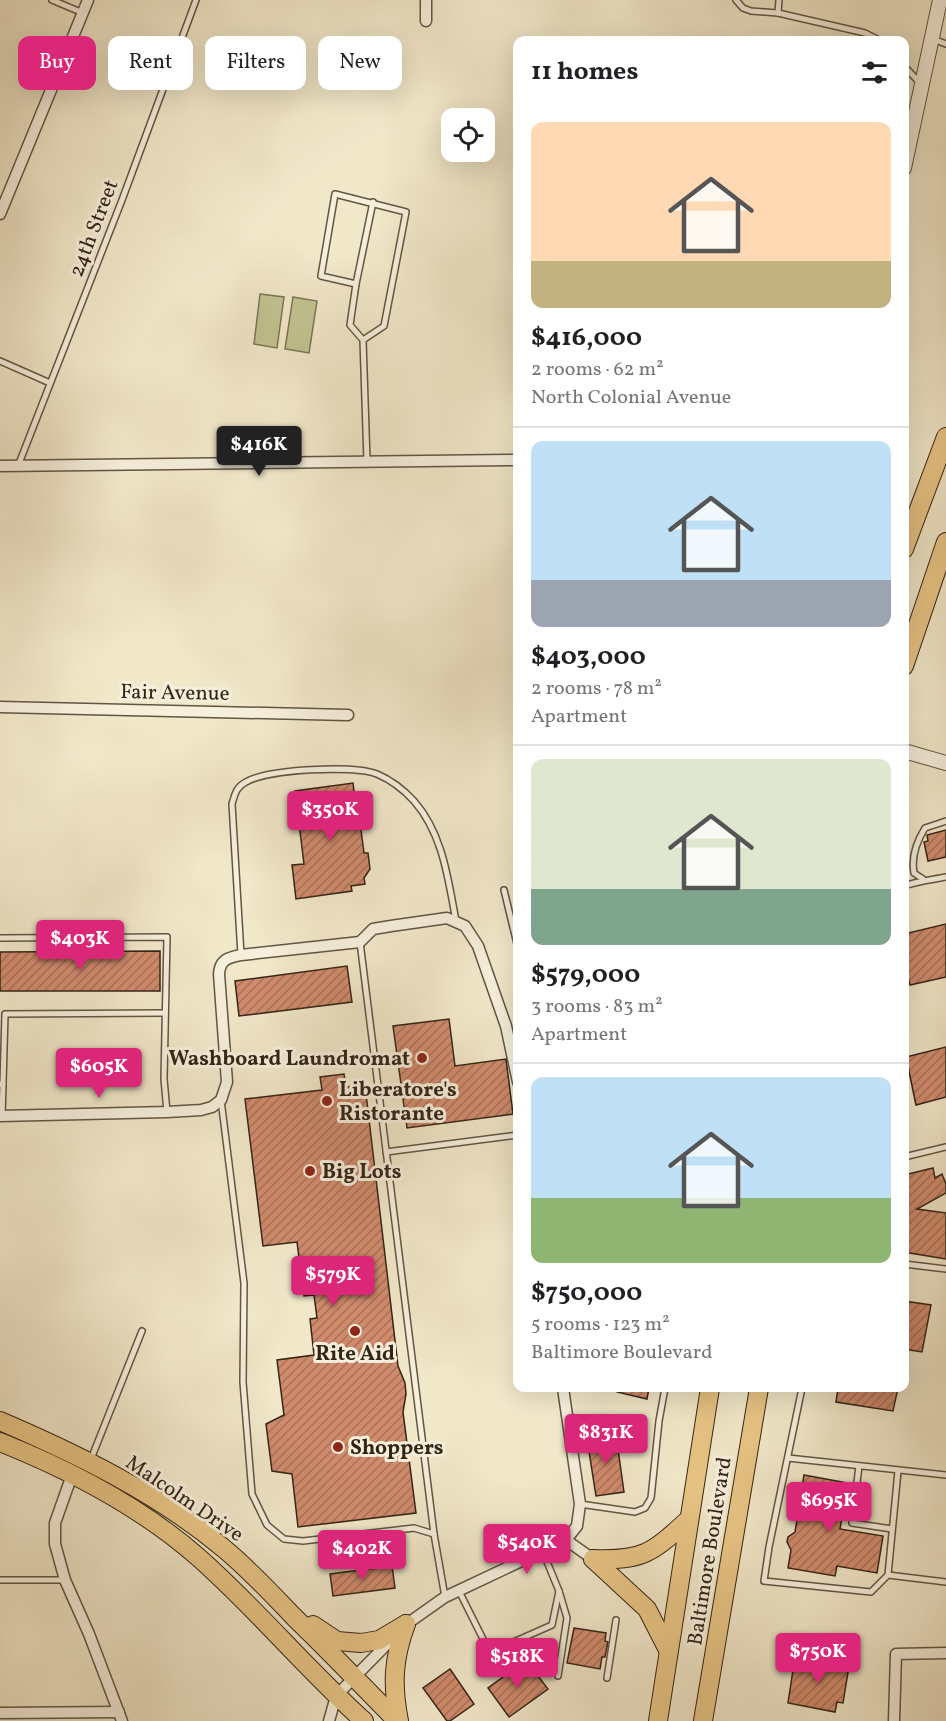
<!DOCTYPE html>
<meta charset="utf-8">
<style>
body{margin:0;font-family:Vollkorn,serif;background:#f2f2f2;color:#202124;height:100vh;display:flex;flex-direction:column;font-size:22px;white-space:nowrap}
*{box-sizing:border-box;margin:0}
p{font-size:20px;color:#757577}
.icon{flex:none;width:33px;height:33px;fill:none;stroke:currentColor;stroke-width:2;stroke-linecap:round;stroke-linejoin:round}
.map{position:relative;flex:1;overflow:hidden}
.panel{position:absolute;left:513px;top:36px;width:396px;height:1356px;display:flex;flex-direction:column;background:#fff;border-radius:12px;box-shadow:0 6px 24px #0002}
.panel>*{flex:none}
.hud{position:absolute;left:18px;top:36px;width:405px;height:54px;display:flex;gap:12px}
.tools{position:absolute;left:441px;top:108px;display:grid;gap:12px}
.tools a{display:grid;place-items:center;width:54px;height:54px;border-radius:12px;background:#fff;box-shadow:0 6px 24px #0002;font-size:30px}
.price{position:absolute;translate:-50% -51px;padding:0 14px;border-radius:6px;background:#db2777;color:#fff;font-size:20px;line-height:39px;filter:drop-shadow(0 2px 3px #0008)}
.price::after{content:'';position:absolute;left:50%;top:36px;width:18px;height:14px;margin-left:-9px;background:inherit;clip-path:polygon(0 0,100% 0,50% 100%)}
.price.active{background:#222;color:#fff}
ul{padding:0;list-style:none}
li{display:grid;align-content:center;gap:12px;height:318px;padding:0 18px}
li+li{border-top:2px solid #e0e0e0}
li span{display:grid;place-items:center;height:186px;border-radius:12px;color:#555}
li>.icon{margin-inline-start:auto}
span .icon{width:108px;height:108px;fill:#fffc;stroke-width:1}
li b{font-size:26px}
h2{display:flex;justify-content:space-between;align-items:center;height:72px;padding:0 18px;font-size:26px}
.chip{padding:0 21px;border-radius:12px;background:#fff;box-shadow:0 6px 24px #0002;font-size:21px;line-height:54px}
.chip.active{background:#db2777;color:#fff}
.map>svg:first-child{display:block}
.pitch{fill:#c2c391;stroke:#7a7453;stroke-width:1.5}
.building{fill:url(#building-hatch);stroke:#332415;stroke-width:1.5}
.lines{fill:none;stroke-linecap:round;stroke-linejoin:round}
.service-casing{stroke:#625542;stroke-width:8}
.minor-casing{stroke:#625542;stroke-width:13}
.tertiary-casing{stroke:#625542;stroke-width:16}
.primary-casing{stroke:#332415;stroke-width:20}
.trunk-casing{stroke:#332415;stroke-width:20}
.service{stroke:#f6efdc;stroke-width:5}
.minor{stroke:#f6efdc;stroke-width:10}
.tertiary{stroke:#f6efdc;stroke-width:14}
.primary{stroke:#e8c484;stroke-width:18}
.trunk{stroke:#e8c484;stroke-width:18}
.poi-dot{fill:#8f2418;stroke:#f6efdc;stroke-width:2}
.labels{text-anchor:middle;stroke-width:6;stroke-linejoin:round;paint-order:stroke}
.street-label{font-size:21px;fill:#332415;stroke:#f6efdc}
.poi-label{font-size:21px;font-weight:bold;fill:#332415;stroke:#f6efdc;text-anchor:start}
</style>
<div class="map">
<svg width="946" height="1721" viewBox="0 0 946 1721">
<defs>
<pattern id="building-hatch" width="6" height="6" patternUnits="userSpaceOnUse" patternTransform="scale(1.5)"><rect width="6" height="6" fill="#d08b6d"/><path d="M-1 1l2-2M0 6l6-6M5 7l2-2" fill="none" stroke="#a97158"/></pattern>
</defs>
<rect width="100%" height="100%" fill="#f1e7c9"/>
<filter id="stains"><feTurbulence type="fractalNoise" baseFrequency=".00333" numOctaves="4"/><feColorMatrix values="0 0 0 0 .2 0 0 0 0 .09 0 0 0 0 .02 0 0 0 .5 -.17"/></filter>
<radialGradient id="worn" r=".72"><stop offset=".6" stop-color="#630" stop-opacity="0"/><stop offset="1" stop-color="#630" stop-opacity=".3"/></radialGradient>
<g class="pitch">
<path d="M 260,294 L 284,297 L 277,348 L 254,344 Z"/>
<path d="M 293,297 L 317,301 L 309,353 L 285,349 Z"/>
</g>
<g class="building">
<path d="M 353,783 L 355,799 L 357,799 L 364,853 L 368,853 L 370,869 L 364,878 L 365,884 L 351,886 L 352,891 L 296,899 L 292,865 L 304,864 L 295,791 Z"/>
<path d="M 946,830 L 946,857 L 928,861 L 924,842 L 928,841 L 927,835 Z"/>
<path d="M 946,924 L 946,977 L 910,985 L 904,962 L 904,934 Z"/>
<path d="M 160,951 L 160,991 L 0,991 L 0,952 Z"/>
<path d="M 347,966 L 352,1002 L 239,1016 L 235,981 Z"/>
<path d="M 449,1019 L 455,1066 L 506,1059 L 513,1114 L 407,1128 L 393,1026 Z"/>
<path d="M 946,1047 L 946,1097 L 916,1105 L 906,1057 Z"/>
<path d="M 344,1074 L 346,1087 L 365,1085 L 398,1366 L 405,1383 L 406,1394 L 403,1412 L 416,1513 L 298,1527 L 292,1474 L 272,1471 L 266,1424 L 284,1415 L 277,1360 L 314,1355 L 310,1319 L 317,1318 L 314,1295 L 304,1296 L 297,1242 L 263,1246 L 245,1099 L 322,1090 L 320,1077 Z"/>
<path d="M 933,1168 L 935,1178 L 942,1174 L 946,1184 L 946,1193 L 917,1209 L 946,1213 L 946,1259 L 904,1252 L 904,1175 Z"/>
<path d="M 904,1301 L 931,1305 L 922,1352 L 904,1349 Z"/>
<path d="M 617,1388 L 649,1388 L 647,1399 L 617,1392 Z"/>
<path d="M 838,1388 L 898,1388 L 893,1411 L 836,1402 Z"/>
<path d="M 616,1435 L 624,1492 L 596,1496 L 587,1439 Z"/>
<path d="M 804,1475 L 848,1483 L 840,1529 L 883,1536 L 877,1573 L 837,1566 L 835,1576 L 788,1568 L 791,1550 L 787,1542 L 788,1537 L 795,1532 Z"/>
<path d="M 392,1566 L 395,1588 L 333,1596 L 330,1574 Z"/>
<path d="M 574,1628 L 606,1633 L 605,1641 L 608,1642 L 605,1657 L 602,1657 L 600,1669 L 567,1663 Z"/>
<path d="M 795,1657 L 849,1666 L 843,1703 L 837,1702 L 835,1712 L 788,1703 Z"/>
<path d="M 522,1663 L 531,1675 L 535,1672 L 548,1689 L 509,1717 L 488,1688 Z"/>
<path d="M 450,1669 L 474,1704 L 450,1721 L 447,1721 L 423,1688 Z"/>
</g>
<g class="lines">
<g class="service-casing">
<g id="service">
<path d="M 52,0 L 83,13"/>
<path d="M 736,0 L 743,8 L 751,11 L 778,13 L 865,33 L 879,40"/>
<path d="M 778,13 L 779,0"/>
<path d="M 933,39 L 946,44"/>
<path d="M 904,66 L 920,83"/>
<path d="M 356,284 L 373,202"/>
<path d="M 363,340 L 384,326 L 406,212 L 335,194 L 321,276 L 356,284 L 350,325 L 363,340 L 367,461"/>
<path d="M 0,361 L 50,383"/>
<path d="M 18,466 L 122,200 L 196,0"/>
<path d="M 923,879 L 914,873 C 911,857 917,841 925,828 L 946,821"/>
<path d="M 904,886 C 919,881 931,880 946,877"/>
<path d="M 504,890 L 518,948"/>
<path d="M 0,938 L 167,937 L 164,1079 L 167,1112"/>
<path d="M 360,942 L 434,1534 L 445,1597"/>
<path d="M 241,955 L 232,804 C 235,794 236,787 246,782 C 268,769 353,765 377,774 C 391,780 404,790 414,801 C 443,834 448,879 456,921"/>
<path d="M 0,1084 L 3,1084 L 2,1116"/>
<path d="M 3,1084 L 5,1014 L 164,1013"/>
<path d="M 221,1100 L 244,1283 L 243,1382 L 252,1494 L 267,1525 L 284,1539 L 303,1541 L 414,1528 L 434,1534"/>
<path d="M 386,1152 L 518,1135"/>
<path d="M 904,1157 L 946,1147"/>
<path d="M 904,1264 L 946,1269"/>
<path d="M 802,1388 L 769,1547 L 764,1581 L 871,1592 L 888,1575 L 946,1582"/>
<path d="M 788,1458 L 946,1475"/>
<path d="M 91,1459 L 142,1331"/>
<path d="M 859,1466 L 852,1523 L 892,1529"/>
<path d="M 580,1504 L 635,1512 L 645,1508 L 651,1498 L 659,1421 L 665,1388"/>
<path d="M 543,1552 L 559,1591 L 567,1618 L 558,1676"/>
<path d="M 888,1575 L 898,1471"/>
<path d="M 0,1580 L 65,1580"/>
<path d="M 459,1591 L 492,1657 L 509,1644 L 552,1625 L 559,1591"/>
<path d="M 607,1678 L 616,1620"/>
</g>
</g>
<g class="minor-casing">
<g id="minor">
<path d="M 426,0 L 426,21"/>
<path d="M 0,214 L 88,0"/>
<path d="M 0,466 L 518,460"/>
<path d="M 0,707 L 348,715"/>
<path d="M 0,1116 L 167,1112 L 201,1110 L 212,1107 L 221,1100 L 227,1082 L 219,974 C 220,959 228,958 241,955 L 360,942 L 373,929 L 391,926 L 447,918 L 465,926 L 478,946 L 506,1026 L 518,1082"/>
<path d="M 72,1475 L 55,1523 L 55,1544 L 65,1580 L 89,1634 L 122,1721"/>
<path d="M 566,1540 L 593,1559"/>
<path d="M 404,1626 L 445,1597 L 566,1540 L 577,1526 L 580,1504 L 563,1388"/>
<path d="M 0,1713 L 119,1712"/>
<path d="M 329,1721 L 336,1696 L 393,1638"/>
<path d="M 894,1721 L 896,1654 L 946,1653"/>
</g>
</g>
<g class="tertiary-casing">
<g id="tertiary">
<path d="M 904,168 L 940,0"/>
<path d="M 904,751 L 946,763"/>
</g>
</g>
<g class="primary-casing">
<g id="primary">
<path d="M 0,1421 C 77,1454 157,1493 222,1547 C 248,1568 271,1593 294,1617 C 329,1651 363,1686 397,1721"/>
<path d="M 0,1442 C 70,1470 141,1507 198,1557 C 256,1608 306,1669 364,1721"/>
<path d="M 313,1625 L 337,1641 L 361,1643 L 379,1640 L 406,1624"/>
<path d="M 399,1721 C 392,1685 393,1659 406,1624"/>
</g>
</g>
<g class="trunk-casing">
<g id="trunk">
<path d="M 904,549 L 946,437"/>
<path d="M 904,666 L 946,542"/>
<path d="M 593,1559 L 647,1609 L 668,1650"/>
<path d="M 593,1559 C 643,1561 652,1553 688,1520"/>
<path d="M 658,1721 L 710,1388"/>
<path d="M 703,1721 L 759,1388"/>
</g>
</g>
<use href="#service" class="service"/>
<use href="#minor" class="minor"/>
<use href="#tertiary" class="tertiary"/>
<use href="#primary" class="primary"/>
<use href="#trunk" class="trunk"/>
</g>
<g class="poi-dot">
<circle cx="422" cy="1058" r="6"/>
<circle cx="327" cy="1101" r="6"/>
<circle cx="310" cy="1171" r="6"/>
<circle cx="355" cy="1331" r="6"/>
<circle cx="338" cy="1447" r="6"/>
</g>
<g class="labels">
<g class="street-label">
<text transform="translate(93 228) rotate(-69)" y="7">24th Street</text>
<text transform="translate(175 692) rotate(1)" y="7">Fair Avenue</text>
<text transform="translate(185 1498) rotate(34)" y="7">Malcolm Drive</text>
<text transform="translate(709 1551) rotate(-81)" y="7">Baltimore Boulevard</text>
</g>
<g class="poi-label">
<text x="410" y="1065" text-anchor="end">Washboard Laundromat</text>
<text x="339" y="1096">Liberatore's<tspan x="339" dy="24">Ristorante</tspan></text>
<text x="322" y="1178">Big Lots</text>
<text x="355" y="1360" text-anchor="middle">Rite Aid</text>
<text x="350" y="1454">Shoppers</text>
</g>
</g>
<rect width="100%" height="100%" filter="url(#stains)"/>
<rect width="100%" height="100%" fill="url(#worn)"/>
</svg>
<div class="tools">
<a><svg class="icon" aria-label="locate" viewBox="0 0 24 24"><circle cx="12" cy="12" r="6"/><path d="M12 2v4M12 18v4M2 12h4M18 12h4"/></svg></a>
</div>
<b class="price active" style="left:259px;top:477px">$416K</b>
<b class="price" style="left:330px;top:842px">$350K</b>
<b class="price" style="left:80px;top:971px">$403K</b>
<b class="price" style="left:99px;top:1099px">$605K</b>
<b class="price" style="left:333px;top:1307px">$579K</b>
<b class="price" style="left:606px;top:1465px">$831K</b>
<b class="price" style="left:829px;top:1533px">$695K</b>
<b class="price" style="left:527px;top:1575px">$540K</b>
<b class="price" style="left:362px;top:1581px">$402K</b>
<b class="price" style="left:818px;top:1684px">$750K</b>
<b class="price" style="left:517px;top:1689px">$518K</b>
<div class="hud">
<a class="chip active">Buy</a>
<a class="chip">Rent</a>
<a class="chip">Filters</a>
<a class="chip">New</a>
</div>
<section class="panel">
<h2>11 homes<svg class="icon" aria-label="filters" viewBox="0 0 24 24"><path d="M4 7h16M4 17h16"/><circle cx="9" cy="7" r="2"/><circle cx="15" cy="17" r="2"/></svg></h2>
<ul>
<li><span style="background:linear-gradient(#ffd9b3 75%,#c2b280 0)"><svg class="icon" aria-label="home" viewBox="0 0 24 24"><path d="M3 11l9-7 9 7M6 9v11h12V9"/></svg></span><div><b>$416,000</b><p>2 rooms · 62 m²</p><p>North Colonial Avenue</p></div></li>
<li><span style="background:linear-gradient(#bfe0f5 75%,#9aa5b1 0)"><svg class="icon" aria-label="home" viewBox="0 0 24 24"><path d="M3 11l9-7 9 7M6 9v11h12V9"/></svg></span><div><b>$403,000</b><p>2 rooms · 78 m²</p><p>Apartment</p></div></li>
<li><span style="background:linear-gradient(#dfe7d0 70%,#7fa58c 0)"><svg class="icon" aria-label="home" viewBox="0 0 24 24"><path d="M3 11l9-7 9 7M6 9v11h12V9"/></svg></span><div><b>$579,000</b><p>3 rooms · 83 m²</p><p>Apartment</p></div></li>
<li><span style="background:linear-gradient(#bfe0f5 65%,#8fb573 0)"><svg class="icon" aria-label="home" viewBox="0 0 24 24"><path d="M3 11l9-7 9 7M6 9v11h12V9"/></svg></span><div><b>$750,000</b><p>5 rooms · 123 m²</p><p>Baltimore Boulevard</p></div></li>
</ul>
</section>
</div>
